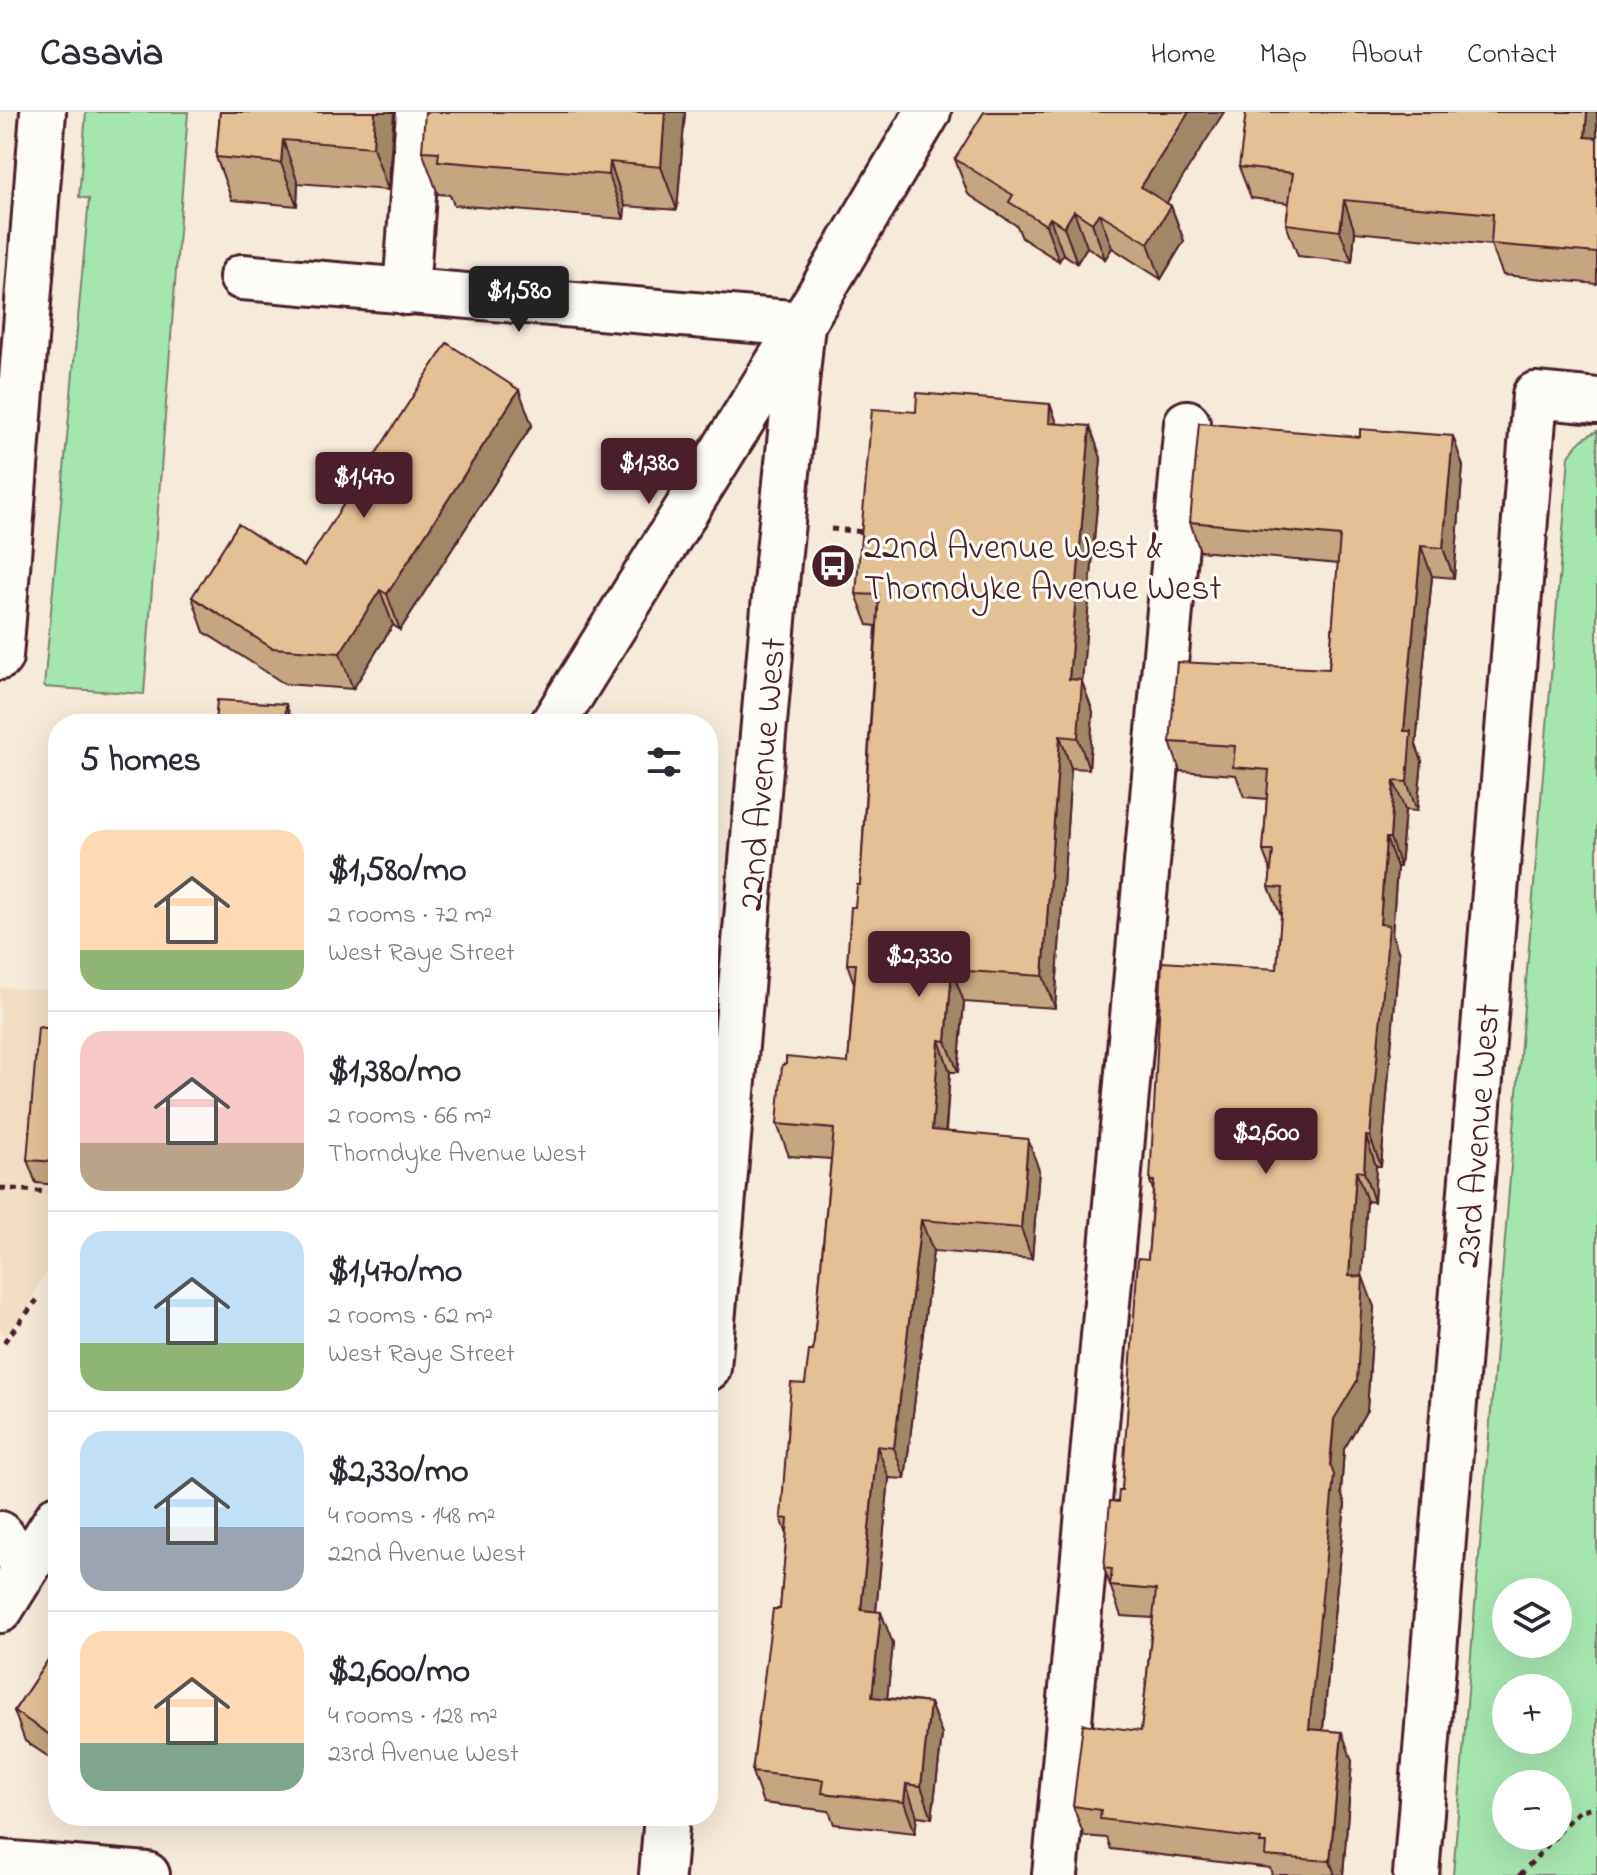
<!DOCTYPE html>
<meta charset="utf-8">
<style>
body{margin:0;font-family:"Indie Flower",sans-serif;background:#f7f7f7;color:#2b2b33;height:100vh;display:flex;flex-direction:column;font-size:30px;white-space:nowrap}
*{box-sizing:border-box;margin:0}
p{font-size:26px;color:#7c7c81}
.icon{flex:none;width:44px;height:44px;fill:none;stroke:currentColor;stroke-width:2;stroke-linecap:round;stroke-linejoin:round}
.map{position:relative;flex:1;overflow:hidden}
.sheet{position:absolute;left:48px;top:602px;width:670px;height:1112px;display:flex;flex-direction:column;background:#fff;border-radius:32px;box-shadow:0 8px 32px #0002}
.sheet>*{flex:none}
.fabs{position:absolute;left:1492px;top:1466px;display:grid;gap:16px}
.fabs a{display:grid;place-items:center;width:80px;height:80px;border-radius:50%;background:#fff;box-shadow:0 8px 32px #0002;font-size:40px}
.price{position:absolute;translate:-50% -68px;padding:0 18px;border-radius:8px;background:#4a1f2b;color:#fff;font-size:26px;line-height:52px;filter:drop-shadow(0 2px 4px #0008)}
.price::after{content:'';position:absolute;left:50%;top:48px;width:24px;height:18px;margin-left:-12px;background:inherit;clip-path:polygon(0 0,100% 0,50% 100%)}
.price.current{background:#222;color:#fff}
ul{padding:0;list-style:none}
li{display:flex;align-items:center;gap:24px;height:200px;padding:0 32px}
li+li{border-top:2px solid #e1e1e2}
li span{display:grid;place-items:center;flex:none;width:224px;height:160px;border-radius:24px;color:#555}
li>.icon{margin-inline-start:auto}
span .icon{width:96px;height:96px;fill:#fffc;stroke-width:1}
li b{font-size:34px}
h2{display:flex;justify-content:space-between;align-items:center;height:96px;padding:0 32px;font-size:34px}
header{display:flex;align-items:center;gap:48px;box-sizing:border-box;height:112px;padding:0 40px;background:#fff;border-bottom:2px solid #e1e1e2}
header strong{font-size:38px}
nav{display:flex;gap:44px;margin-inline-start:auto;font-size:28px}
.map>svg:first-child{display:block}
.built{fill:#f1dec5}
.green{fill:#a5e6b0;stroke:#78826e;stroke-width:2;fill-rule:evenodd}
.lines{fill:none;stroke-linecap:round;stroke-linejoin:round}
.minor-casing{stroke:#4a1f2b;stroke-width:50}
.major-casing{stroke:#4a1f2b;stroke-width:50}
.path{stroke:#4a1f2b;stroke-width:5;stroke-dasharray:6 6;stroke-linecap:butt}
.minor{stroke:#fdfcf7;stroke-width:44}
.major{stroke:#fdfcf7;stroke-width:44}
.wall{fill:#c4a680;stroke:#4a1f2b;stroke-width:2}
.shaded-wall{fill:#a08768;stroke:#4a1f2b;stroke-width:2}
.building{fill:#e4c195;stroke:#4a1f2b;stroke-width:2}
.labels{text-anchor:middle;stroke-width:6;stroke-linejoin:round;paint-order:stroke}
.poi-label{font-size:36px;fill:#4a1f2b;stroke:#fdfcf7;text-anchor:start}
.street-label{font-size:36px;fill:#4a1f2b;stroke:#fdfcf7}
</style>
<header>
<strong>Casavia</strong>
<nav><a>Home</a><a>Map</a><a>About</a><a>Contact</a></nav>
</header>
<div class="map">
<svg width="1597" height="1763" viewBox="0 0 1597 1763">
<rect width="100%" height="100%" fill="#f6eada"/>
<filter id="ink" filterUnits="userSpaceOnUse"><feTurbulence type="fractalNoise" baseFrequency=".0125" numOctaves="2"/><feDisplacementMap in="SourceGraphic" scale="16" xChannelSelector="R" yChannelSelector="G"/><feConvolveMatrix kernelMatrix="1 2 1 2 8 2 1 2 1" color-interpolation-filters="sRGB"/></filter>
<g filter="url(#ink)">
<path class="built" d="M 0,875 L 58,879 L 58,1142 L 36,1177 L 28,1198 L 5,1224 L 0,1217 Z"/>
<g class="green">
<path d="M 86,0 L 188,0 L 144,582 L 44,575 L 89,87 L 79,85 Z"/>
<path d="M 1597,319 L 1597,1763 L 1453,1763 L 1569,345 C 1575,332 1584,325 1597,319 ZM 1506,1480 L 1558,1480 L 1558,1532 L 1506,1532 ZM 1506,1576 L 1558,1576 L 1558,1628 L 1506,1628 ZM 1506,1672 L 1558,1672 L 1558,1724 L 1506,1724 Z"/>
</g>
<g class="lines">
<g class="minor-casing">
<g id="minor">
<path d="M 242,165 L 802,212 L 778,450 L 708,1256"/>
<path d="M 406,180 L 419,0"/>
<path d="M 0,545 L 43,0"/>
<path d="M 0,1422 L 27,1455"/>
<path d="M 0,1751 L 147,1763"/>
<path d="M 662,1763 L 667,1704"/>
<path d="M 1055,1763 L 1187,311"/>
<path id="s1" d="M 1416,1763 L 1535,283 L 1597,289"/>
</g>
</g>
<g class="major-casing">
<g id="major">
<path d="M 553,612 L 802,212 L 928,0"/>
<path d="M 0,1498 L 58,1405"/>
</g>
</g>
<g class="path">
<path d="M 831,417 L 865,420"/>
<path d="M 1090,438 L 1128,441"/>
<path d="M 0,1076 L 58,1081"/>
<path d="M 4,1230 L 37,1188"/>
<path d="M 1558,1721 L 1579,1699 L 1597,1694"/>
<path d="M 1520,1763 L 1556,1724"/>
</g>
<use href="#minor" class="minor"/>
<use href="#major" class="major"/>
</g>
<g class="wall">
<path d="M 220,0 L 394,0 L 388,78 L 298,71 L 297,94 L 232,88 L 216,45 Z"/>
<path d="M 685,0 L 677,98 L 625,94 L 624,107 L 454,93 L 450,83 L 438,82 L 422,39 Z"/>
<path d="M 1597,0 L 1597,172 L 1503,163 L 1491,133 L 1355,120 L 1352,150 L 1298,144 L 1286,112 L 1289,91 L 1251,86 L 1239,55 Z"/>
<path d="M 955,47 L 1167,91 L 1171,94 L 1184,129 L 1161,167 L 1112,136 L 1105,147 L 1087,135 L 1077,151 L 1063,142 L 1059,149 L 1022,126 L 1017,114 L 968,82 Z"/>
<path d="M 1050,292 L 1057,312 L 1101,346 L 1082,570 L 1093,600 L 1089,657 L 1071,656 L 1055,896 L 964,890 L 958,960 L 950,960 L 946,1020 L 1039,1058 L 1032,1147 L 933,1139 L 905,1367 L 889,1366 L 876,1500 L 893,1532 L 887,1586 L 930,1591 L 942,1623 L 932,1706 L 917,1704 L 915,1721 L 834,1712 L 829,1699 L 763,1691 L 752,1660 L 780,1497 L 787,1422 L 781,1406 L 805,1272 L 813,1239 L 831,1047 L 789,1044 L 777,1012 L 848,951 L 854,871 L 847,852 L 860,773 L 876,514 L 868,513 L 856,482 L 916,300 Z"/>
<path d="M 532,313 L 400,518 L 393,513 L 353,577 L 285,572 L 204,520 L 192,485 L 304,454 Z"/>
<path d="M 1463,354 L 1454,466 L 1432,464 L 1416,633 L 1422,649 L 1417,699 L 1405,698 L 1400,755 L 1397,755 L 1392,823 L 1399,842 L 1381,1054 L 1376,1054 L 1374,1090 L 1367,1089 L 1361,1165 L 1374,1195 L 1367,1298 L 1344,1337 L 1341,1381 L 1345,1392 L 1323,1618 L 1352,1649 L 1343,1763 L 1272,1763 L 1270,1756 L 1111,1737 L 1107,1726 L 1084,1724 L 1073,1694 L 1141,1619 L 1153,1506 L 1121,1504 L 1104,1456 L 1118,1390 L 1122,1378 L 1148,1147 L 1153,1078 L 1150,1069 L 1277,857 L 1281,804 L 1269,775 L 1271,760 L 1263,739 L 1267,687 L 1244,685 L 1236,663 L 1180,659 L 1170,630 L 1329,557 L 1338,452 L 1200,439 L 1190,410 Z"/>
<path d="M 58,857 L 58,1073 L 36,1071 L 27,1048 L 53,917 Z"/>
<path d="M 58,1533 L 58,1651 L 25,1629 L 14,1599 Z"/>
</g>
<g class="shaded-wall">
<path d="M 375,0 L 394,0 L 388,78 L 373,35 Z"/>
<path d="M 665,0 L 685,0 L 677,98 L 661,55 Z"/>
<path d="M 1189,0 L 1224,0 L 1154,111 L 1141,75 Z"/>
<path d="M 1587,0 L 1597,0 L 1597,57 L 1585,25 Z"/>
<path d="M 283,28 L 298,71 L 297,94 L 281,51 Z"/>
<path d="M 610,50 L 625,94 L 624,107 L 609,63 Z"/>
<path d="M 1344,88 L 1355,120 L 1352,150 L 1340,119 Z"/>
<path d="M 1171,94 L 1184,129 L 1161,167 L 1148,131 Z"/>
<path d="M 1074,99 L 1087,135 L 1077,151 L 1064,115 Z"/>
<path d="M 1099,101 L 1112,136 L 1105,147 L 1092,111 Z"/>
<path d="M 1050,106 L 1063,142 L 1059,149 L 1046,113 Z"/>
<path d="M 519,278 L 532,313 L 400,518 L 387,482 Z"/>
<path d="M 1050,292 L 1062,324 L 1049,311 Z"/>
<path d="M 1090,314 L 1101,346 L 1082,570 L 1093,600 L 1089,657 L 1078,626 L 1069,567 Z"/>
<path d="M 1453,324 L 1463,354 L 1454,466 L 1443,436 Z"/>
<path d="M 1421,434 L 1432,464 L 1416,633 L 1422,649 L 1417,699 L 1407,670 L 1404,619 Z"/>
<path d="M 380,478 L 393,513 L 353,577 L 340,541 Z"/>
<path d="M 286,592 L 293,612 L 285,612 Z"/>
<path d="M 1060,624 L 1071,656 L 1055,896 L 1043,864 Z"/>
<path d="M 1394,669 L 1405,698 L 1400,755 L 1390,726 Z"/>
<path d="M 1386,726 L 1397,755 L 1392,823 L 1399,842 L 1381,1054 L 1370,1025 L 1380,812 Z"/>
<path d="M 952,858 L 964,890 L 958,960 L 946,929 Z"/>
<path d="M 939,928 L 950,960 L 943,1050 L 932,1018 Z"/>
<path d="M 1366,1024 L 1376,1054 L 1374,1090 L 1364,1060 Z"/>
<path d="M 1028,1027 L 1039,1058 L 1032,1147 L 1021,1116 Z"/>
<path d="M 1356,1059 L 1367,1089 L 1360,1194 L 1349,1164 Z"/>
<path d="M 921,1108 L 933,1139 L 905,1367 L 894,1336 Z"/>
<path d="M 1363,1165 L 1374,1195 L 1367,1298 L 1344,1337 L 1341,1381 L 1345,1392 L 1320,1646 L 1309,1617 L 1334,1307 Z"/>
<path d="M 877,1334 L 889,1366 L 873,1530 L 861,1498 Z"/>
<path d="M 881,1500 L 893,1532 L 884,1616 L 872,1585 Z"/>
<path d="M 930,1591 L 942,1623 L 932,1706 L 921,1674 Z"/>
<path d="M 1342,1620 L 1352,1649 L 1343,1763 L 1335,1763 L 1330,1749 Z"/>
<path d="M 906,1672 L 917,1704 L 915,1721 L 904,1690 Z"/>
</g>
<g class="building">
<path d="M 220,0 L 375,0 L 373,35 L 283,28 L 281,51 L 216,45 Z"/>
<path d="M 425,0 L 665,0 L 661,55 L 610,50 L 609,63 L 438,49 L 439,40 L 422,39 Z"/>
<path d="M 984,0 L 1189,0 L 1141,75 L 1171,94 L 1148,131 L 1099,101 L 1092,111 L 1074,99 L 1064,115 L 1050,106 L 1046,113 L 1009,90 L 1013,83 L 955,47 Z"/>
<path d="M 1246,0 L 1587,0 L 1585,25 L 1597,26 L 1597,141 L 1491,132 L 1493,102 L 1344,88 L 1340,119 L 1286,112 L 1293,61 L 1239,55 Z"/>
<path d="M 447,231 L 519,278 L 387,482 L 380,478 L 340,541 L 272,536 L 192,485 L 238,412 L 304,454 Z"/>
<path d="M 917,281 L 1050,292 L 1049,311 L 1090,314 L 1069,567 L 1082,568 L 1078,626 L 1060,624 L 1043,864 L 952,858 L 946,929 L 939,928 L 932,1018 L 1028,1027 L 1021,1116 L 921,1108 L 894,1336 L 877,1334 L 861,1498 L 881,1500 L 872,1585 L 930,1591 L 921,1674 L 906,1672 L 904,1690 L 822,1681 L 824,1668 L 752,1660 L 773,1497 L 780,1497 L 788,1407 L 781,1406 L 791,1271 L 805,1272 L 809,1239 L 813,1239 L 834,1017 L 777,1012 L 782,953 L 786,952 L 786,945 L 848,951 L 856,852 L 847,852 L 851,795 L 855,795 L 857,773 L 860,773 L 879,483 L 856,482 L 872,297 L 916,300 Z"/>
<path d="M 1199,311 L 1360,325 L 1360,317 L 1453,324 L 1443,436 L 1421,434 L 1404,619 L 1411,619 L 1407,670 L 1394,669 L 1390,726 L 1386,726 L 1380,812 L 1389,813 L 1370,1025 L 1366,1024 L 1364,1060 L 1356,1059 L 1349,1164 L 1363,1165 L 1357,1269 L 1334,1307 L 1330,1352 L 1334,1363 L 1309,1617 L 1342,1620 L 1330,1749 L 1265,1744 L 1266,1731 L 1260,1731 L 1261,1727 L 1100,1707 L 1101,1698 L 1073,1694 L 1083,1612 L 1141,1619 L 1156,1478 L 1110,1474 L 1112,1457 L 1104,1456 L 1110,1389 L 1118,1390 L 1119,1378 L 1122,1378 L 1138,1146 L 1148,1147 L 1154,1069 L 1150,1069 L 1162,850 L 1277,857 L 1283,776 L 1269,775 L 1273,739 L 1263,739 L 1269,658 L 1233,655 L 1235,634 L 1170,630 L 1177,550 L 1329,557 L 1340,424 L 1190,410 Z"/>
<path d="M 217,588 L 286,592 L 285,612 L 215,612 Z"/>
<path d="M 58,857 L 58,1050 L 27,1048 L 38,915 L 53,917 Z"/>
<path d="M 58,1533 L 58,1625 L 53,1625 L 14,1599 Z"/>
</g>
</g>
<defs>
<g id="bus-disc" transform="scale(2.3)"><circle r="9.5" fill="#4a1f2b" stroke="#fdfcf7"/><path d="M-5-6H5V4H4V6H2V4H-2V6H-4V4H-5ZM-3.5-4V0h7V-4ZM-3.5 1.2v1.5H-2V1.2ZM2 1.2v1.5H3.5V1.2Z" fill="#fff"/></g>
</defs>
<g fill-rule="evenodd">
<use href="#bus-disc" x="833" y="454"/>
</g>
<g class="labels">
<g class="poi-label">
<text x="864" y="446">22nd Avenue West &amp;<tspan x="864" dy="41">Thorndyke Avenue West</tspan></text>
</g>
<g class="street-label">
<text transform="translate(760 662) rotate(-85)" y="13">22nd Avenue West</text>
<text dy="13" stroke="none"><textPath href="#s1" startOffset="742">23rd Avenue West</textPath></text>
</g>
</g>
</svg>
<div class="fabs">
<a><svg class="icon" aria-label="layers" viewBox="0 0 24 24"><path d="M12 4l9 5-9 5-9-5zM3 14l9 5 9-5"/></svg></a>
<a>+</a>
<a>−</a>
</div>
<b class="price current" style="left:519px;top:222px">$1,580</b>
<b class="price" style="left:649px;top:394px">$1,380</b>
<b class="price" style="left:364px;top:408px">$1,470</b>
<b class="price" style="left:919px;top:887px">$2,330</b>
<b class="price" style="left:1266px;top:1064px">$2,600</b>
<section class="sheet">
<h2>5 homes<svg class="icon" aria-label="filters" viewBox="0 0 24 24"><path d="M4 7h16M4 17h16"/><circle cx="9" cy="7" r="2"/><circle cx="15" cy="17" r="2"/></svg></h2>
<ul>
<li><span style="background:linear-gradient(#ffd9b3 75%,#8fb573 0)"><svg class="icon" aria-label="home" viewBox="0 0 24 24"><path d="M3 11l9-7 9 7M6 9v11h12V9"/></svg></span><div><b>$1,580/mo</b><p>2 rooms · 72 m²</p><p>West Raye Street</p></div></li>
<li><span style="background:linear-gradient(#f6c9c9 70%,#b9a48a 0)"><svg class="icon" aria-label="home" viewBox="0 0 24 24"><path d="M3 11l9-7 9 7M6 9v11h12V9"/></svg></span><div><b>$1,380/mo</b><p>2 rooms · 66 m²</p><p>Thorndyke Avenue West</p></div></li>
<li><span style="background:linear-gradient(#bfe0f5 70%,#8fb573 0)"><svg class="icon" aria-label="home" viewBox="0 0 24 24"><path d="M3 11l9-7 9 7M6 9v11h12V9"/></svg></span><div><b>$1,470/mo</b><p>2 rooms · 62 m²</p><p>West Raye Street</p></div></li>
<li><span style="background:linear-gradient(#bfe0f5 60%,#9aa5b1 0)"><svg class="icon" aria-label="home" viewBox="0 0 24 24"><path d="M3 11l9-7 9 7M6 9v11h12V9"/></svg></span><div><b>$2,330/mo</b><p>4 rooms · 148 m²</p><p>22nd Avenue West</p></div></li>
<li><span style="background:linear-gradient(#ffd9b3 70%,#7fa58c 0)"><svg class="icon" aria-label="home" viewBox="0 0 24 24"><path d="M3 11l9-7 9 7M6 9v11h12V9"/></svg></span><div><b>$2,600/mo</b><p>4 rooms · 128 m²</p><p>23rd Avenue West</p></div></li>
</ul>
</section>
</div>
